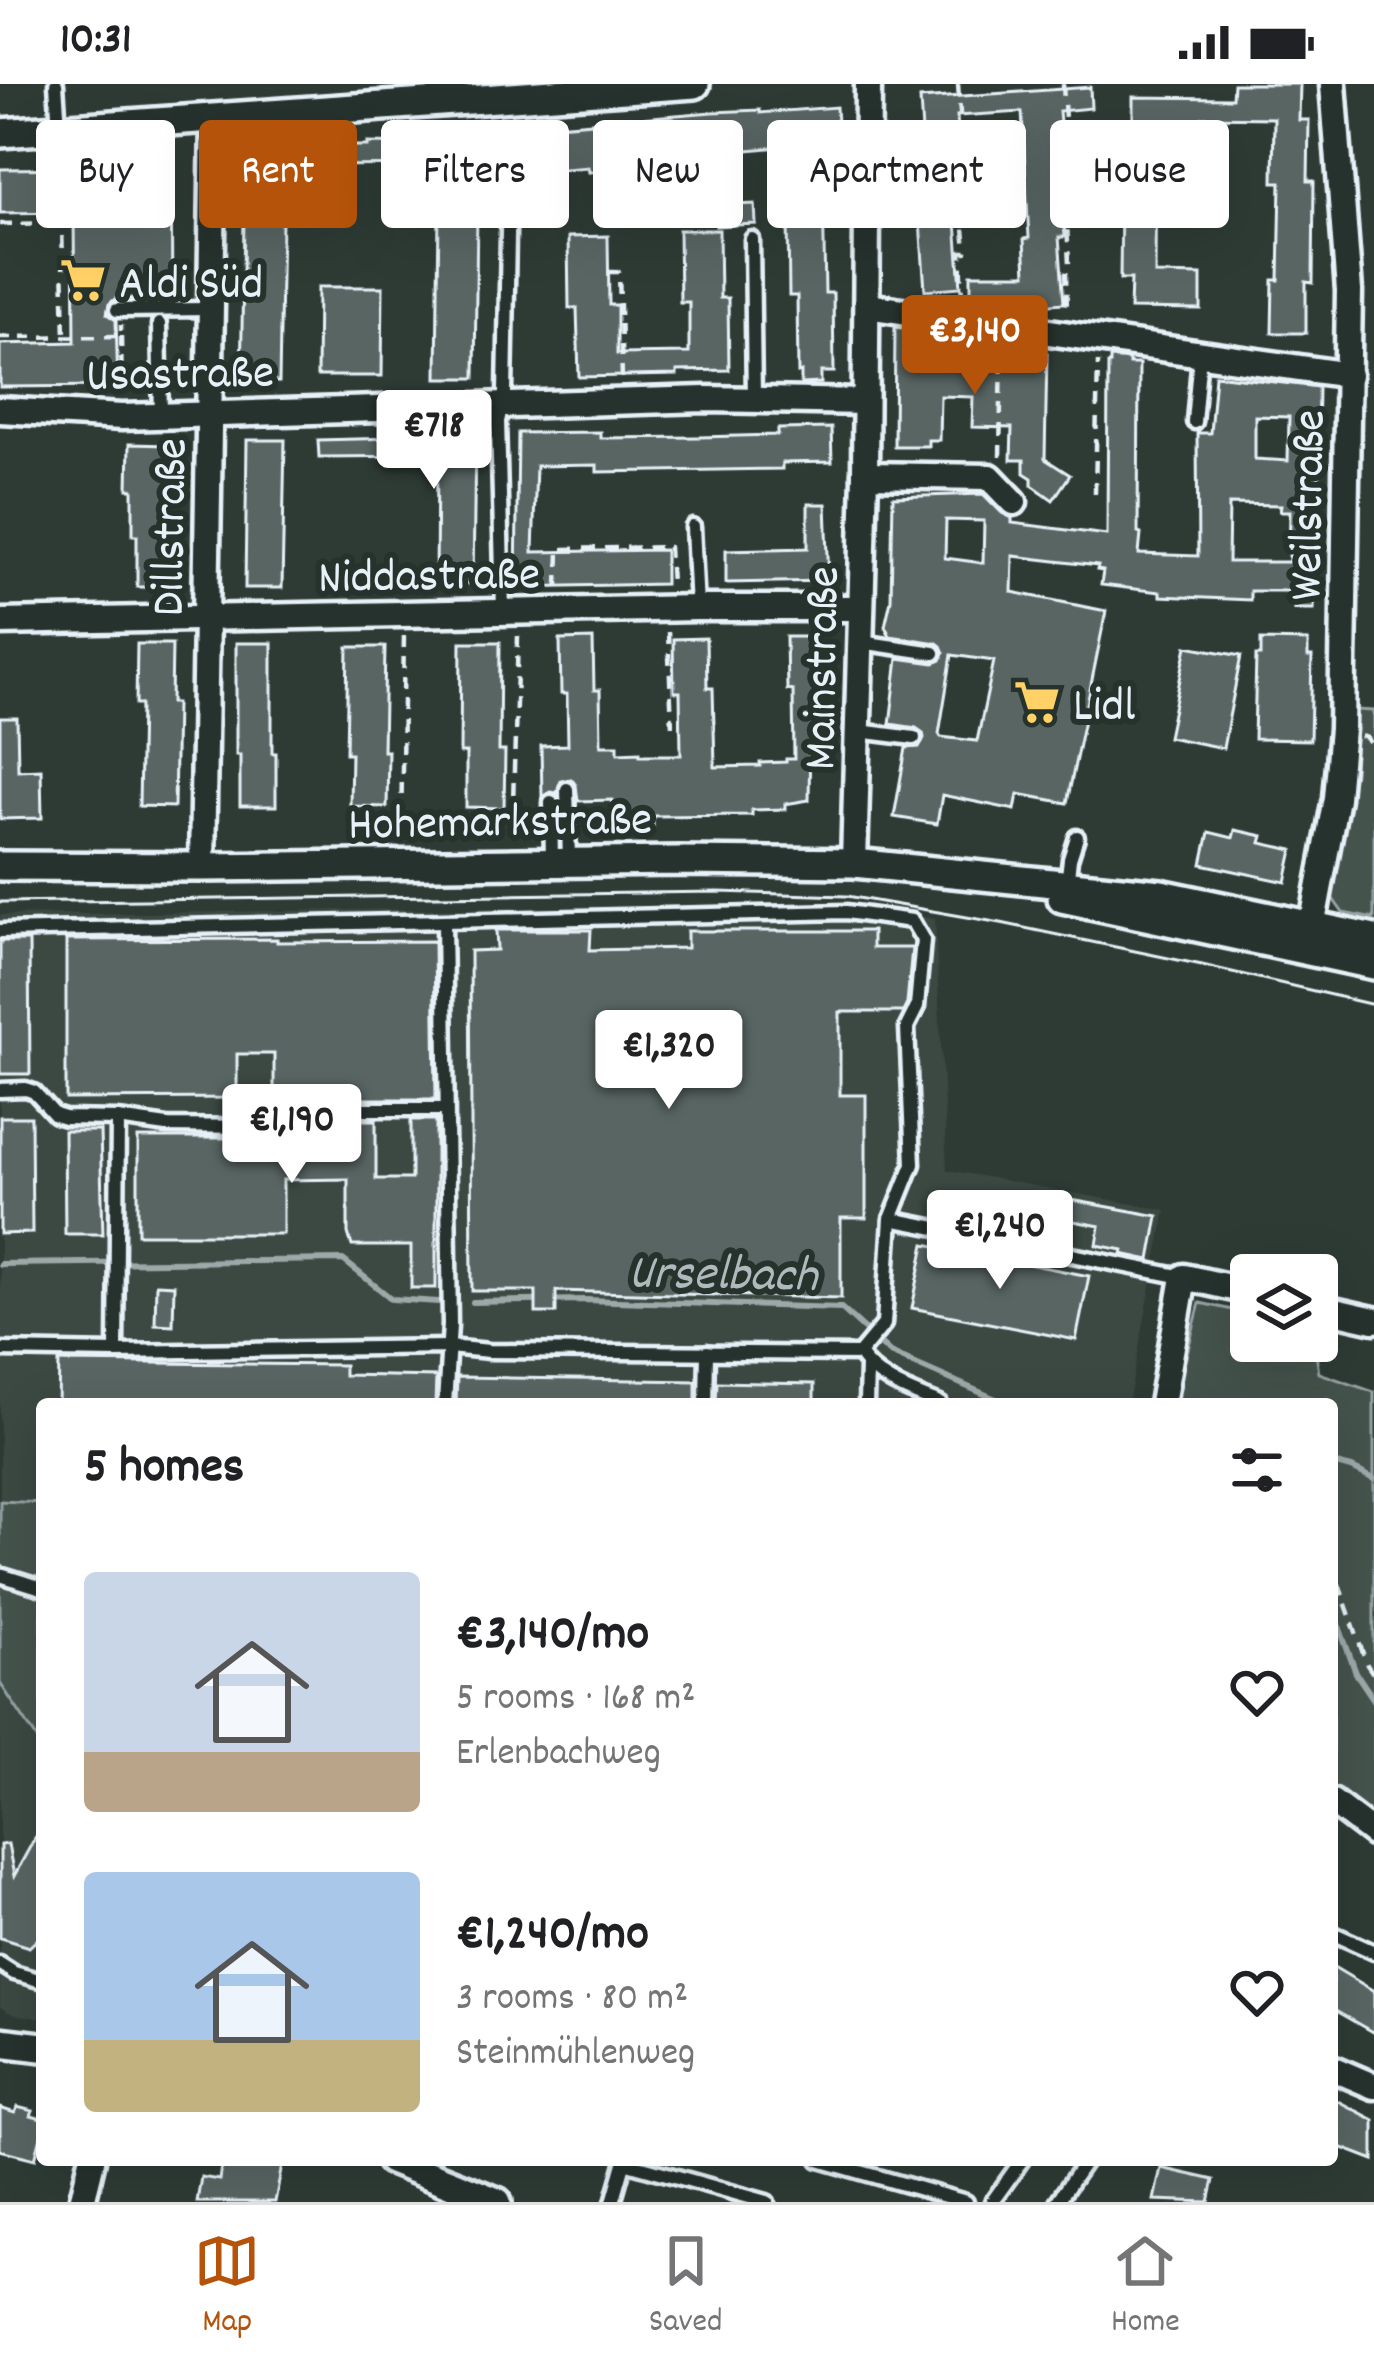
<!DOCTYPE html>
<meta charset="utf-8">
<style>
body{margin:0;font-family:Dekko,sans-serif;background:#f6f6f6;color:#202124;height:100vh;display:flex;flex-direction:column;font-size:45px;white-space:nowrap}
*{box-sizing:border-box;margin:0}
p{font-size:39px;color:#757577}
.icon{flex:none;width:66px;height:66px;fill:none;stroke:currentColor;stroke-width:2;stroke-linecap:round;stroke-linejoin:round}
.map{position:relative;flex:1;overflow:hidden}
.details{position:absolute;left:36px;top:1314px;width:1302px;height:768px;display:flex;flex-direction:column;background:#fff;border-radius:12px;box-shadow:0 12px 48px #0002}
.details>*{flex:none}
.guide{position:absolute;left:36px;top:36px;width:1302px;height:108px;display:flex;gap:24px}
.fabs{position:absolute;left:1230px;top:1170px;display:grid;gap:24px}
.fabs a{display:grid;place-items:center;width:108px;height:108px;border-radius:12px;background:#fff;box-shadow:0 12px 48px #0002;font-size:60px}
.price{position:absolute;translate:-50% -102px;padding:0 27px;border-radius:12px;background:#fff;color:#222;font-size:39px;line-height:78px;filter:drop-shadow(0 3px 6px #0008)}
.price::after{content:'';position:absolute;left:50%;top:72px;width:36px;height:27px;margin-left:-18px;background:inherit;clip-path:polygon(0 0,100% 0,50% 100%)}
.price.on{background:#b45309;color:#fff}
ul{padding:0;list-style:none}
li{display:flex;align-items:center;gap:36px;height:300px;padding:0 48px}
li span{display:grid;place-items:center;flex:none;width:336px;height:240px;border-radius:12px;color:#555}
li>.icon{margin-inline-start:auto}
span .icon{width:144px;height:144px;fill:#fffc;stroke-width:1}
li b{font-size:51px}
h2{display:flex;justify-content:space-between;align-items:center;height:144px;padding:0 48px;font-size:51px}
.tag{padding:0 42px;border-radius:12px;background:#fff;box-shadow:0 12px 48px #0002;font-size:42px;line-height:108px}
.tag.on{background:#b45309;color:#fff}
.status{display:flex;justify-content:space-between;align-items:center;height:84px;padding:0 60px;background:#fff;direction:ltr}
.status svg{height:33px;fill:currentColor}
.menu{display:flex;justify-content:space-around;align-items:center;height:168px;border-top:3px solid #e0e0e0;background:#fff;font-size:33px;color:#757577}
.menu a{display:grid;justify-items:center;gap:6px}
.menu .on{color:#b45309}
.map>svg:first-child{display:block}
.built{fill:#3b4843}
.green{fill:#45524e;stroke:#96a2a3;stroke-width:3}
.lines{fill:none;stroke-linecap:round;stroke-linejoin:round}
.stream{stroke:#9da8a9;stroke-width:6}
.building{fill:#596563;stroke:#e8f1f8;stroke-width:3;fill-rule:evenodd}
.service-casing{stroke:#e8f1f8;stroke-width:21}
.minor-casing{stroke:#e8f1f8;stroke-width:33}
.tertiary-casing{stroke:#e8f1f8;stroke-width:36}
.path{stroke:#e8f1f8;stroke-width:4.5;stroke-dasharray:12 9;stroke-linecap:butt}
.service{stroke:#26332d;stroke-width:12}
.minor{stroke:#26332d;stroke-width:24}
.tertiary{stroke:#26332d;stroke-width:27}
.tram{stroke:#e8f1f8;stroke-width:3}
.labels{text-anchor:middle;stroke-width:12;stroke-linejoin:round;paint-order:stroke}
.poi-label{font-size:48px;fill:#e8f1f8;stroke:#26332d;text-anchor:start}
.street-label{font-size:48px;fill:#e8f1f8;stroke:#26332d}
.water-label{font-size:51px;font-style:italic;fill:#b0babd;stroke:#26332d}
</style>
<div class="status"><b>10:31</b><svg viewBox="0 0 49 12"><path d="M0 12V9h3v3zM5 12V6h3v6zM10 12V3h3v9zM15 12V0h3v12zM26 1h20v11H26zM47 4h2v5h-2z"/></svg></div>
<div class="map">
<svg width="1374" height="2118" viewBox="0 0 1374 2118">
<rect width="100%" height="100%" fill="#2e3b35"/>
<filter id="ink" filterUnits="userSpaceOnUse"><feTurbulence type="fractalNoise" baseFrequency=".00833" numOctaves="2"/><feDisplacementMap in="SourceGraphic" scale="24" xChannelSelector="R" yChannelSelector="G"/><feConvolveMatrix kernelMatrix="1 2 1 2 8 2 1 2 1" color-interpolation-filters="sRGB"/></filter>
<g filter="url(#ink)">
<g class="built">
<path d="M 847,819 L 935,835 L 947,1086 L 1166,1126 L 1128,1320 L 42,1320 L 42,1419 L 0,1417 L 0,831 Z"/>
<path d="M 0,1599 L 42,1662 L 42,1934 L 14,1931 L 0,1923 Z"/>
</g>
<g class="green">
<path d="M 1357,626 L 1374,627 L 1374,835 L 1343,829 L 1331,812 L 1354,689 Z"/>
<path d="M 1200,1219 L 1251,1230 L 1251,1257 L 1314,1257 L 1319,1289 L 1374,1308 L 1374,1738 L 1332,1705 L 1332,1320 L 1174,1320 Z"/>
<path d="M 0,1417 L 42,1419 L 42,1662 L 0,1599 Z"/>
</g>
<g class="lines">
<g class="stream">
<path d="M 0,1180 L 343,1176 L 392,1215 L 439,1218"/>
<path d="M 473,1218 L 584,1216 L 841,1224 L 890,1269 L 998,1316 L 1016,1320"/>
<path d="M 1332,1379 L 1352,1384 L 1374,1395"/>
<path d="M 1332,1523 L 1356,1589 L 1374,1616"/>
</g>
</g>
<g class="building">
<path d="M 1233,0 L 1300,0 L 1299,36 L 1309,36 L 1308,97 L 1314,97 L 1313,199 L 1306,198 L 1306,249 L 1272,249 L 1273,196 L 1279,196 L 1281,98 L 1273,98 L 1274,34 L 1203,33 L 1203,48 L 1156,48 L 1155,190 L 1201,191 L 1201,226 L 1130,225 L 1131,195 L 1120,195 L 1122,42 L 1133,42 L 1133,13 L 1232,14 Z"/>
<path d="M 1090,3 L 1091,24 L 1059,27 L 1064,83 L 1060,83 L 1065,153 L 1059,153 L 1064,219 L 1029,222 L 1028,216 L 971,215 L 971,190 L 1026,190 L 1024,155 L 1029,154 L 1022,28 L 957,32 L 960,80 L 956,80 L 960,137 L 956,138 L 961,203 L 925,206 L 920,138 L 924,138 L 920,81 L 924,81 L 920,15 Z"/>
<path d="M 836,23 L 838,56 L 832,56 L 836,106 L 823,107 L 825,209 L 833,209 L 834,288 L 821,288 L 821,299 L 801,300 L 801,288 L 798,289 L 797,212 L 789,212 L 788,133 L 803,133 L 804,117 L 802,83 L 793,83 L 791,62 L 715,69 L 716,86 L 682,89 L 681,75 L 628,80 L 631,128 L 609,130 L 605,86 L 589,88 L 588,83 L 540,87 L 541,47 L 557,46 L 557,41 L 712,28 L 760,26 L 760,29 Z"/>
<path d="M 367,59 L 472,61 L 471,123 L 477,123 L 475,294 L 437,294 L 439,124 L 434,124 L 434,81 L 321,82 L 321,62 L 367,62 Z"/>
<path d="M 251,74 L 289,74 L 289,137 L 282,137 L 279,298 L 241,298 L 244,135 L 250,136 Z"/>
<path d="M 171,83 L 172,214 L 115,215 L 109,220 L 107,230 L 116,236 L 118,302 L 0,303 L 0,260 L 75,258 L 74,128 L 0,129 L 0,85 Z"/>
<path d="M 755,120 L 756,140 L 716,142 L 715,122 Z"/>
<path d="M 679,146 L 719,146 L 720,214 L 728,214 L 729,286 L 677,287 L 677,291 L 579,293 L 577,224 L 569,224 L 568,153 L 608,152 L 609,221 L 617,221 L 617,270 L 689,269 L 689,218 L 680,218 Z"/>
<path d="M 318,203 L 383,203 L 382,292 L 317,292 Z"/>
<path d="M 895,243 L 932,248 L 932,259 L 986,260 L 985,268 L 1047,269 L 1045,375 L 1070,391 L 1053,416 L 1032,401 L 1032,394 L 1024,389 L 1024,376 L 1011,376 L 1012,344 L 972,343 L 973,313 L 940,312 L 939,356 L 928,356 L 928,362 L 894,362 Z"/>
<path d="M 1110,274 L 1129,276 L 1129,280 L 1139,280 L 1138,449 L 1141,450 L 1139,470 L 1198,472 L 1197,349 L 1210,349 L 1215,291 L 1318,303 L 1317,360 L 1320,360 L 1314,525 L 1294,525 L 1294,507 L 1250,507 L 1250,516 L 1160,512 L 1160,508 L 1101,501 L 1103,487 L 1097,486 L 1098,482 L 1013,472 L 1012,508 L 1106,527 L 1067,719 L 1018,710 L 1015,726 L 942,711 L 937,740 L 894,733 L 906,664 L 919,663 L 924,654 L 923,649 L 916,644 L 890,640 L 898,574 L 934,579 L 941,576 L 944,569 L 941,562 L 937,559 L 890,552 L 885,542 L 891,516 L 893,413 L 983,410 L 1002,429 L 1012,434 L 1012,439 L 1107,451 L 1108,280 L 1110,280 ZM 1255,332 L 1289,333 L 1288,377 L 1255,375 ZM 1229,420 L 1281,421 L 1280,427 L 1290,427 L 1289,478 L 1228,478 ZM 946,436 L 984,437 L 983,479 L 945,474 ZM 952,571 L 994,577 L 977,657 L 941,653 L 939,650 Z"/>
<path d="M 831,344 L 832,378 L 782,379 L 782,385 L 597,388 L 597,381 L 536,382 L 533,468 L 665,466 L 665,500 L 516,503 L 518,349 L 600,348 L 600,354 L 699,353 L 778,351 L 778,345 Z"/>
<path d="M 475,352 L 473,500 L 436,499 L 437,372 L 319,373 L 318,356 Z"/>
<path d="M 247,356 L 285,356 L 282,504 L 245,504 Z"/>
<path d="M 129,360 L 169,361 L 168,402 L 174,403 L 173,449 L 178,449 L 177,503 L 137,503 L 137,451 L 133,451 L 133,405 L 128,405 Z"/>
<path d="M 808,420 L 826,420 L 829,497 L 726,499 L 726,466 L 808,464 Z"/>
<path d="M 786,553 L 819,553 L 820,603 L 827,602 L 827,656 L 810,656 L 809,716 L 785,720 L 785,725 L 752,726 L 752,731 L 653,732 L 653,743 L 613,746 L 612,716 L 578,717 L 576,701 L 571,695 L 561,697 L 557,709 L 550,708 L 542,713 L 541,662 L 568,661 L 567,610 L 561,610 L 560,556 L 593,555 L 594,606 L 600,606 L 601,661 L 618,661 L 618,669 L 640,668 L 640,671 L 681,671 L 680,608 L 674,608 L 673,555 L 706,554 L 707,604 L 713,604 L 715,683 L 760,682 L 760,679 L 786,678 L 786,675 L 794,675 L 793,607 L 787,606 Z"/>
<path d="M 1261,556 L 1308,557 L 1308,573 L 1312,573 L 1310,656 L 1254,655 L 1256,572 L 1261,572 Z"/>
<path d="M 461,558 L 500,558 L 499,667 L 505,667 L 504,724 L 466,723 L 466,669 L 460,669 Z"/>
<path d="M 236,559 L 272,559 L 272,669 L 276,669 L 276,722 L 240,722 L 240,671 L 236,671 Z"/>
<path d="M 137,560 L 172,560 L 171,619 L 176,619 L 174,723 L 139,722 L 141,620 L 136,620 Z"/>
<path d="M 1187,562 L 1241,572 L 1223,664 L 1168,653 Z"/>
<path d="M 348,563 L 385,563 L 383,667 L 388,667 L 387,723 L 350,722 L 351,669 L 346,669 Z"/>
<path d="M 0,634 L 17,634 L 18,686 L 41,685 L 42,734 L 0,735 Z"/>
<path d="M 1235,746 L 1263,752 L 1261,759 L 1293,766 L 1286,798 L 1202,780 L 1209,748 L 1233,754 Z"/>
<path d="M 496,846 L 591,846 L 590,866 L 687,864 L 687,847 L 872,847 L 872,864 L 912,864 L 907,920 L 903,928 L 840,928 L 840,1011 L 866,1011 L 866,1134 L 841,1134 L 841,1214 L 556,1207 L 556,1229 L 536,1229 L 536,1207 L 472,1207 L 470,867 L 497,866 Z"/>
<path d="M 277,855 L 277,858 L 434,857 L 436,1015 L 274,1015 L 274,970 L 237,970 L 237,1014 L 66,1015 L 66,856 Z"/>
<path d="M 0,857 L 29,857 L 30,990 L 0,990 Z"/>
<path d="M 0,1033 L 31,1033 L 32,1149 L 0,1150 Z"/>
<path d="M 292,1036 L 376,1036 L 376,1095 L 411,1095 L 411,1036 L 436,1036 L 436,1204 L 411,1204 L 411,1162 L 352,1162 L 348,1149 L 348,1095 L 283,1096 L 283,1150 L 138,1150 L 138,1054 L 293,1054 Z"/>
<path d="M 64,1047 L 100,1047 L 103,1150 L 65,1150 Z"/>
<path d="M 1066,1115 L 1158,1132 L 1150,1176 L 1122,1170 L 1123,1166 L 1097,1161 L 1100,1142 L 1063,1135 Z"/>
<path d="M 925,1160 L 1089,1192 L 1076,1256 L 912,1224 Z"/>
<path d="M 156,1200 L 174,1201 L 173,1241 L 155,1240 Z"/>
<path d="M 59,1278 L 344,1281 L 344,1291 L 436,1293 L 435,1320 L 58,1320 Z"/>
<path d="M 457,1293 L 696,1297 L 696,1320 L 456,1320 Z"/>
<path d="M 717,1298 L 814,1300 L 814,1320 L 716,1320 Z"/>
<path d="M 42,1741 L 42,1851 L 29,1863 L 0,1854 L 0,1761 L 8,1760 L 14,1792 Z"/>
<path d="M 1332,1882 L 1374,1907 L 1374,1949 L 1332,1925 Z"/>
<path d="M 1332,2014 L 1374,2036 L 1374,2076 L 1332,2060 Z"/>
<path d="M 17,2023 L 33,2027 L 31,2032 L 42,2035 L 42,2049 L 35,2075 L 0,2066 L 0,2024 L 15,2029 Z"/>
<path d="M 222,2076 L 283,2076 L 275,2118 L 197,2118 L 201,2093 L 219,2096 Z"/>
<path d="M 1161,2084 L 1214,2096 L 1209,2118 L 1154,2116 Z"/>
</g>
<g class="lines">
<g class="service-casing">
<g id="service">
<path d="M 56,0 L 59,43"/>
<path d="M 752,155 L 754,315"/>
<path d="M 117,226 L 210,225"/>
<path d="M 159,240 L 161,331"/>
<path d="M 1194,338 L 1200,271"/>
<path d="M 693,443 L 697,524"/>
<path d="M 503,527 L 498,337 L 505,309 L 510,45"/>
<path d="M 861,558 L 934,569"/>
<path d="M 859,647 L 914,654"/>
<path d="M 567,705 L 569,776"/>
<path d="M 551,718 L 552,777"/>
<path d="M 1067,801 L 1070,775 L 1077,753"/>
<path d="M 444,839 L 450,1241 L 445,1320"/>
<path d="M 0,847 L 846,828 L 912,837 L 923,856 L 917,923 L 907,943 L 913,1080 L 891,1135 L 1183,1193"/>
<path d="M 0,1006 L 26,1005 L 34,1008 L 55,1031 L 65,1034 L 118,1035 L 167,1042 L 249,1043 L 274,1025 L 446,1025"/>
<path d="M 0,1266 L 116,1268 L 449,1263 L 489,1267 L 859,1270 C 877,1297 911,1308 940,1320"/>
<path d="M 116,1268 L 118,1035"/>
<path d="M 859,1270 L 884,1240 L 891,1135"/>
<path d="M 706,1320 L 707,1268"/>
<path d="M 866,1320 L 867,1282"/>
<path d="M 0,1491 L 42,1504"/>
<path d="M 1332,1849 L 1374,1868"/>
<path d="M 0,1880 L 14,1889 L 42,1897"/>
<path d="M 819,2076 L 966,2118"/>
<path d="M 624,2078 L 767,2118"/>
<path d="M 613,2118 L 625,2076"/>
<path d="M 992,2118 L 1022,2076"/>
<path d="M 1057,2118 L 1086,2076"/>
</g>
</g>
<g class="minor-casing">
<g id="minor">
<path d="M 867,222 L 1349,291"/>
<path d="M 0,326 L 122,333 L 705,315 L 865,318"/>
<path d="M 865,391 L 990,393 L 1014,418"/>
<path d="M 0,538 L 697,524 L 860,524"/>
<path d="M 854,779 L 865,391 L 868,0"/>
<path d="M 202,783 L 214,33"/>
<path d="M 1312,843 L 1336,714 L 1342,645 L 1349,207 L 1333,0"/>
<path d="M 1317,1223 L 1374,1236"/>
<path d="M 1162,1320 L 1184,1193 L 1251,1208"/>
<path d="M 1332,1718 L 1374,1750"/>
<path d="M 1332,1984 L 1374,2002"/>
<path d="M 82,2118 L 92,2076"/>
</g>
</g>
<g class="tertiary-casing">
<g id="tertiary">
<path d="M 0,49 L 695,0"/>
<path d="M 0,782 L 202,783 L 679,777 L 854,779 L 1161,810 L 1374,855"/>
<path d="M 1062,814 L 1374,881"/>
<path d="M 0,1958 L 42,1963"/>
<path d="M 391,2076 L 497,2118"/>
</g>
</g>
<g class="path">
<path d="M 958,0 L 965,101 L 961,109 L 966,168 L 961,168 L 963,216"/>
<path d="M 1063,0 L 1069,109 L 1066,117 L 1069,181 L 1066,190 L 1067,227"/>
<path d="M 60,68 L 65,252"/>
<path d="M 0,140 L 60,139"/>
<path d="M 608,188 L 619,188 L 622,295"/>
<path d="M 121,252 L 122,312"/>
<path d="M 0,253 L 121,252 L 121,241"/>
<path d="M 1000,373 L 1002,265"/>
<path d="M 1095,409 L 1098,278"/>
<path d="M 558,503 L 559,465 L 669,463 L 671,501"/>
<path d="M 668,548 L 672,642"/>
<path d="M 1361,652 L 1367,654 L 1374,664"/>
<path d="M 512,752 L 518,552"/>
<path d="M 401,753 L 404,549"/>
<path d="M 1332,1480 L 1367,1581 L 1374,1591"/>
</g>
<use href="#service" class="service"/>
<use href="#minor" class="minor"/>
<use href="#tertiary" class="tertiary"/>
<path class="tram" d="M 0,818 L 718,808 L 847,812 L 1001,839 L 1202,881 L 1374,921"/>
</g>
</g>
<defs>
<g id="supermarket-bare" transform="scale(3.6)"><path d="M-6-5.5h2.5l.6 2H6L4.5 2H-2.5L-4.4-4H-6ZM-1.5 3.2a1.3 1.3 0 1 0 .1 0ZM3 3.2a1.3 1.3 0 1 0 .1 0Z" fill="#ffd166" stroke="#26332d" stroke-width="2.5" paint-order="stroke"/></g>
</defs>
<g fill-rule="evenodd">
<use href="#supermarket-bare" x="83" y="196"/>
<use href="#supermarket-bare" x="1037" y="618"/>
</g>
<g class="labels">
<g class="poi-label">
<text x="119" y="213">Aldi Süd</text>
<text x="1073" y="635">Lidl</text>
</g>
<g class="street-label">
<text transform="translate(180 286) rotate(-1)" y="17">Usastraße</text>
<text transform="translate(1304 421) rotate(-89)" y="17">Weilstraße</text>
<text transform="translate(166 443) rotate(-89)" y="17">Dillstraße</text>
<text transform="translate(429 488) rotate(-1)" y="17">Niddastraße</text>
<text transform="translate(818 584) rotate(-89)" y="17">Mainstraße</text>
<text transform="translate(500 734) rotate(-1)" y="17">Hohemarkstraße</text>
</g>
<g class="water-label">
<text transform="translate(723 1186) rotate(1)" y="18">Urselbach</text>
</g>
</g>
</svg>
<div class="fabs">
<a><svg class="icon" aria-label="layers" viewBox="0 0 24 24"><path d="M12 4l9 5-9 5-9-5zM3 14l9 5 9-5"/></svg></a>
</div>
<b class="price on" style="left:975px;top:313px">€3,140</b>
<b class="price" style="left:434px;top:408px">€718</b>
<b class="price" style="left:669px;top:1028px">€1,320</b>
<b class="price" style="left:292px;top:1102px">€1,190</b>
<b class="price" style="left:1000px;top:1208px">€1,240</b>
<div class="guide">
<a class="tag">Buy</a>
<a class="tag on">Rent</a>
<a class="tag">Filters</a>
<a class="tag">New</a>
<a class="tag">Apartment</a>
<a class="tag">House</a>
</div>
<section class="details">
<h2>5 homes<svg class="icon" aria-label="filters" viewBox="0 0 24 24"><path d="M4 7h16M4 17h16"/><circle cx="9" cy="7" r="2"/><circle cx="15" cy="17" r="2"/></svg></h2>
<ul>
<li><span style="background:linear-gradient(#c9d6e8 75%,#b9a48a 0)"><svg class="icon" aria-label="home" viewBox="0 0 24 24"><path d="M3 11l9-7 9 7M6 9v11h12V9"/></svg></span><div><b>€3,140/mo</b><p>5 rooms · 168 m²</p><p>Erlenbachweg</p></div><svg class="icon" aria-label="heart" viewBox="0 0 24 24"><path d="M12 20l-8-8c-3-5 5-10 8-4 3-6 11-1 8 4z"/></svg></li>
<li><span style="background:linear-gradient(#a9c7e8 70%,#c2b280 0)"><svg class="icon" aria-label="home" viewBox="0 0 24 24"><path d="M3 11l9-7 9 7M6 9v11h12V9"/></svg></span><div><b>€1,240/mo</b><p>3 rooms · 80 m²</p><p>Steinmühlenweg</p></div><svg class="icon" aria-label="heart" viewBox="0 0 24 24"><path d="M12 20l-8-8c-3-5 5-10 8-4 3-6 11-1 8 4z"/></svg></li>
</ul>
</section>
</div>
<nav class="menu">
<a class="on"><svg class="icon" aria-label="map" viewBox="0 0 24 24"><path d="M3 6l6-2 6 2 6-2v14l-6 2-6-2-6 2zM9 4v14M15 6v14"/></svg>Map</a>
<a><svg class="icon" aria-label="saved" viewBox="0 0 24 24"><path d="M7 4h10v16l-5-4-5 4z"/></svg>Saved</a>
<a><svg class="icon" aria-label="home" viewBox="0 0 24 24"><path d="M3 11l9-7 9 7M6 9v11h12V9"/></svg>Home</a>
</nav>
